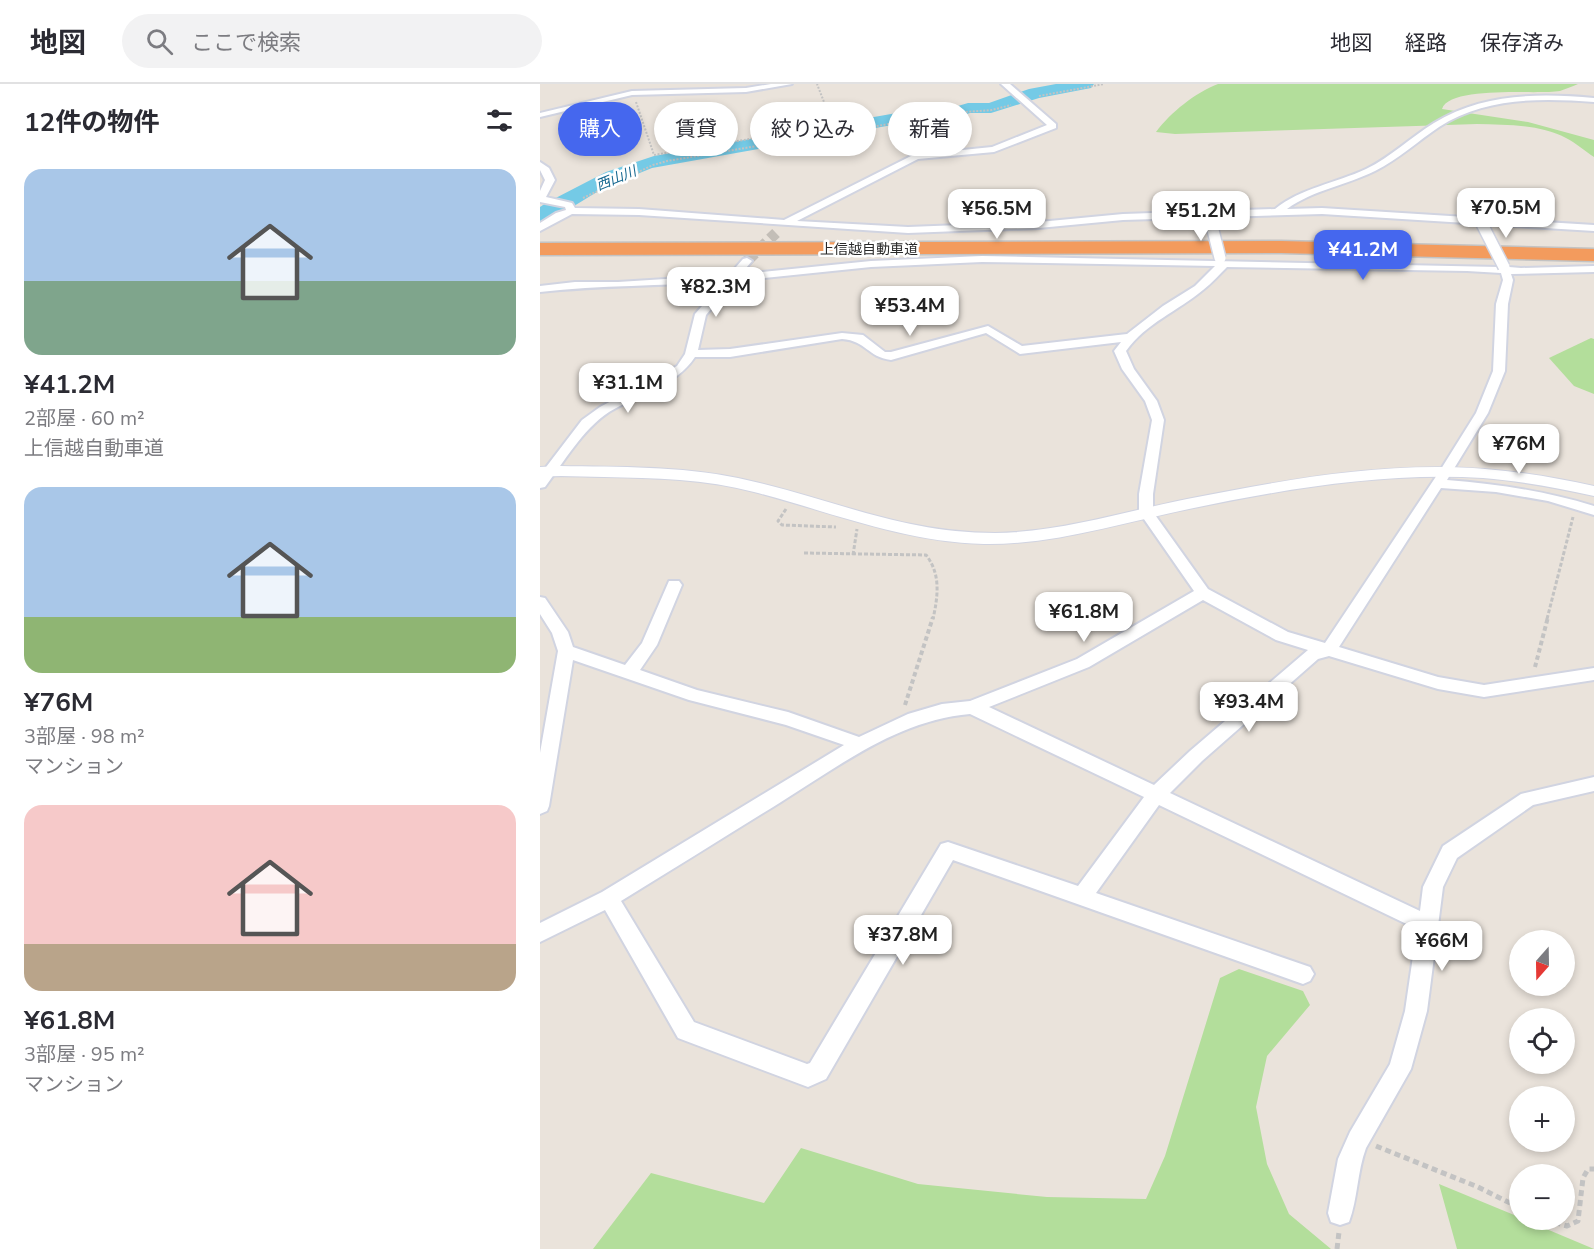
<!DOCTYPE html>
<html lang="ja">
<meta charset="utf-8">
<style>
body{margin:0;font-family:"Nunito Sans","Noto Sans JP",sans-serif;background:#f2f2f3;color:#2b2b33;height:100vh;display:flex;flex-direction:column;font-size:22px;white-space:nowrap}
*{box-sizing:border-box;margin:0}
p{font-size:20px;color:#7c7c81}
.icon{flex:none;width:33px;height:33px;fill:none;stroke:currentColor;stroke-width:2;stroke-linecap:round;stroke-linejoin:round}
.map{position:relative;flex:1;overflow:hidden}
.panel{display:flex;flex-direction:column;background:#fff;width:540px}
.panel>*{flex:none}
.banner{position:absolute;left:18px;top:18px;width:570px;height:54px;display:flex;gap:12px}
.needle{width:39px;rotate:200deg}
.buttons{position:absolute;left:969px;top:846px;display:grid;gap:12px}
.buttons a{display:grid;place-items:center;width:66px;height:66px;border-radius:50%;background:#fff;box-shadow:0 3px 9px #0003;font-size:30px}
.price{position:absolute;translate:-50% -51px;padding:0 14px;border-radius:12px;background:#fff;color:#222;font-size:20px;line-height:39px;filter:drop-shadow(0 2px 3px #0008)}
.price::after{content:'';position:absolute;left:50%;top:36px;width:18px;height:14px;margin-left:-9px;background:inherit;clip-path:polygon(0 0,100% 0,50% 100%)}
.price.current{background:#4567ee;color:#fff}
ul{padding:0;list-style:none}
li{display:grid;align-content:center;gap:12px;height:318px;padding:0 24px}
li span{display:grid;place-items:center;height:186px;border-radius:18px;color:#555}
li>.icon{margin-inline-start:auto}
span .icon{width:108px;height:108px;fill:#fffc;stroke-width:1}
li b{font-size:26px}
h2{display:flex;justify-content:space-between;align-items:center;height:72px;padding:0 24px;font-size:26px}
.tag{padding:0 21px;border-radius:27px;background:#fff;box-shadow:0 3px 9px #0003;font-size:21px;line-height:54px}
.tag.current{background:#4567ee;color:#fff}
header{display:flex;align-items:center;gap:36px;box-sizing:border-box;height:84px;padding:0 30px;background:#fff;border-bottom:2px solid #e1e1e2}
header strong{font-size:28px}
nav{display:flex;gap:33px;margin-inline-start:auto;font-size:21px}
.search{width:420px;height:54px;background:#f2f2f3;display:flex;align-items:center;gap:15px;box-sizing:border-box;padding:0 21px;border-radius:33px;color:#7c7c81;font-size:22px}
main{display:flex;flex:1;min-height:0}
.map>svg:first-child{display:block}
.green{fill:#b3de9b}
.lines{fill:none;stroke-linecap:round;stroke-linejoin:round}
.river{fill:#74cae6;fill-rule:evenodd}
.minor-tunnel{stroke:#c3beb7;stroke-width:11;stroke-dasharray:11 5;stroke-linecap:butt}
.minor-casing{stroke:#d1d4e1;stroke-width:4}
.tertiary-casing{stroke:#d1d4e1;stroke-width:2}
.motorway-casing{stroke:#c3c3c3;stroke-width:3}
.path-far3{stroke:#c3c3c3;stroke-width:2;stroke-dasharray:2 1.5;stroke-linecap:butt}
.path-far2{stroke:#c3c3c3;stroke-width:3;stroke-dasharray:4 2;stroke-linecap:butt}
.path-far1{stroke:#c3c3c3;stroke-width:4;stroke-dasharray:4.5 3;stroke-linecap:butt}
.path{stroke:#c3c3c3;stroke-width:5;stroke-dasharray:6 4;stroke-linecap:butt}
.minor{fill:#fff;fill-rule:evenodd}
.tertiary{fill:#fff;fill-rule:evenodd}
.motorway{fill:#f39b5d;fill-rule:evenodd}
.minor-bridge-far1-casing{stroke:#d1d4e1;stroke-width:10;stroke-linecap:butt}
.minor-bridge-casing{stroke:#d1d4e1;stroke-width:14;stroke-linecap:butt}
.minor-bridge-far1{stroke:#fff;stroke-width:9}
.minor-bridge{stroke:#fff;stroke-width:11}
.labels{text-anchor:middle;stroke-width:5;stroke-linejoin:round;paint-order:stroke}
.far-water-label{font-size:14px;font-style:italic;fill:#166890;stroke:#fff}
.far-street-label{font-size:14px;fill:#292929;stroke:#fff}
</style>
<header>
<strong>地図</strong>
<div class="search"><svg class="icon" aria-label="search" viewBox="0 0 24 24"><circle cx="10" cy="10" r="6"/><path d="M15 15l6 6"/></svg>ここで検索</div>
<nav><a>地図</a><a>経路</a><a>保存済み</a></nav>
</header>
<main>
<section class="panel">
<h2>12件の物件<svg class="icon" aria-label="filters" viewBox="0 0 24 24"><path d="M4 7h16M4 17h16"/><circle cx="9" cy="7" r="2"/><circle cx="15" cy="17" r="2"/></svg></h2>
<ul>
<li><span style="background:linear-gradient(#a9c7e8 60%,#7fa58c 0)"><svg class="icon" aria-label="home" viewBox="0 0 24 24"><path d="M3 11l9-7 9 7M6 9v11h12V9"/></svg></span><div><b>¥41.2M</b><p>2部屋 · 60 m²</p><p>上信越自動車道</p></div></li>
<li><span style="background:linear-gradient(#a9c7e8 70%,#8fb573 0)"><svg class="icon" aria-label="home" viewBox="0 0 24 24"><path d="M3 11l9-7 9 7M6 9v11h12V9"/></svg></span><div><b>¥76M</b><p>3部屋 · 98 m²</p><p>マンション</p></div></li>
<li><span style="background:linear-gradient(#f6c9c9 75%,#b9a48a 0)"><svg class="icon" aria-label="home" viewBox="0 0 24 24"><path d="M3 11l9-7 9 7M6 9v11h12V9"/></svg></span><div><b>¥61.8M</b><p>3部屋 · 95 m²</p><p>マンション</p></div></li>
</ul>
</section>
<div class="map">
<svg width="1054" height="1165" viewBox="0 0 1054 1165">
<rect width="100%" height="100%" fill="#eae3db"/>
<g class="green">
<path d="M 678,0 L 1038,0 C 1033,2 1026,5 1020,7 C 998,11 910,1 902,25 L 988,38 L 1054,56 L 1054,73 C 1045,67 1036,59 1026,54 C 999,40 966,41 937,40 L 635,50 L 616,48 C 631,28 655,9 678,0 Z"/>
<path d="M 1051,254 L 1054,255 L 1054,310 L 1034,302 L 1009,274 Z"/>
<path d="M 699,885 L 763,907 L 770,921 L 727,972 L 716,1023 L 727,1080 L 749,1130 L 791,1165 L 53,1165 L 111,1089 L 224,1119 L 261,1064 L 378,1100 L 507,1113 L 606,1115 L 625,1072 L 680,894 Z"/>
<path d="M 899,1100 L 979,1133 L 980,1136 L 985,1136 L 1054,1165 L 917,1165 Z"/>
</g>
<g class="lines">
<path class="river" d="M 516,0 L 554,0 L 551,4 L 499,14 L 451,29 L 430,29 L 399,39 L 369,38 L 112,84 L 65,103 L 8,138 L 0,139 L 0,123 L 6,119 L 66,88 L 114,72 L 368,27 L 398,28 L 428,19 L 449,19 L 489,5 Z"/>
<path class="minor-tunnel" d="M 207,177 L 236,149"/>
<g class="minor-casing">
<g id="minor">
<path d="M 231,0 L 252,0 L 206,8 L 92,11 L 0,33 L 0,29 L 92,7 L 206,4 Z"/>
<path d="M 461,0 L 470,0 L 516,40 L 516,44 L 454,68 L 378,75 L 257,137 L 368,143 L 499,138 L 583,130 L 735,125 C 761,104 796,99 826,85 C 851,73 871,53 894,39 C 942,9 1000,9 1054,14 L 1054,18 C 1002,14 945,13 899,43 C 878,57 859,75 835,87 C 807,101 773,106 747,125 L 782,124 L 1054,141 L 1054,147 L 782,130 L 583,136 L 499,144 L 368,149 L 99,131 L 32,130 L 0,147 L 0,139 L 16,129 L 26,126 L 25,123 L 0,118 L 0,107 L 5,96 L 0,86 L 0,78 L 9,84 L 15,96 L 6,113 L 32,119 L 35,124 L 99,125 L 244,136 L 373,71 L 452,63 L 507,41 Z"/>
<path d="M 442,172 L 959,183 L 964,180 L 969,183 L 981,184 L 1054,182 L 1054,188 L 971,190 L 973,196 L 968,220 L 965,287 L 948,329 L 907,396 C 958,400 1005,407 1054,422 L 1054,431 L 1008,417 L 956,408 L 901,404 L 799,563 L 898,593 L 944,601 L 1054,584 L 1054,596 L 944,613 L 898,605 L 789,572 L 778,575 L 662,677 L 630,709 L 880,827 L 883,803 L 903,762 L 981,710 L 1054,693 L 1054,707 L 993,721 L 917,774 L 903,803 L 887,927 L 871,985 L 826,1064 C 817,1088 818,1114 809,1138 L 800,1141 L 791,1138 L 788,1129 L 798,1075 L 810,1048 L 850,980 L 865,927 L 877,845 L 619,721 L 556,809 L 770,883 L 774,890 L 770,897 L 763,900 L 413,776 L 286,995 L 268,1003 L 138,954 L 65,826 L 0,858 L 0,839 L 62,808 L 304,661 L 246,641 L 149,616 L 33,576 L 9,722 L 7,727 L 0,730 L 0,669 L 18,567 L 12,549 L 0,530 L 0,513 L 5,514 L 28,548 L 33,563 L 85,581 L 102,559 L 129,497 L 139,497 L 142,501 L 117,561 L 100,586 L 157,606 L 248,628 L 319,653 L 368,630 L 402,620 L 430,617 L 537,575 L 654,507 L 599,428 L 599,410 L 612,336 L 605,317 L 582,285 L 574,267 L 581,258 L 480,270 L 446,249 L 351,276 C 327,273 327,257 302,255 L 190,273 L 155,273 C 136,302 97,311 69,328 C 42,346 24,378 5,403 L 0,404 L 0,391 L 42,336 L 60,323 L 137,282 L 145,270 L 155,230 L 183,198 C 122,202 60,201 0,208 L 0,202 L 35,198 L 78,198 L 189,191 L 203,175 L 207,174 L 212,177 L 201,190 L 331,177 ZM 442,178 L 675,182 L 655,202 L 623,222 L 587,250 L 482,262 L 448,242 L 351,268 L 345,268 L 323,251 L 302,249 L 190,265 L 158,266 L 166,231 L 195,197 L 331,183 ZM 687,183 L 927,187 L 961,189 L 963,196 L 956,220 L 953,287 L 936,329 L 901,385 L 785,559 L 748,548 L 668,505 L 613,428 L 613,410 L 624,336 L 617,317 L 594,285 L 586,267 C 606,239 638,227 663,206 C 672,199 680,190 687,183 ZM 663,516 L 736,556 L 768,566 L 650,667 L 614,701 L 449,623 L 549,583 ZM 430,630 L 604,713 L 538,802 L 408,758 L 401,760 L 270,979 L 267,980 L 154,938 L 81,817 C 135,784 188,751 241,718 C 300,681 359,636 430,630 Z"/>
</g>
</g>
<g class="tertiary-casing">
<path id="tertiary" d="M 20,382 C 79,383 140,382 198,394 C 289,413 359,449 455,449 C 520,448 583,428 647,415 C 744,396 845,377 945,385 C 982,388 1018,394 1054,402 L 1054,412 C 1017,404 980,397 943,394 C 844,388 745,405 649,425 C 581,439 514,461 444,460 C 363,458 291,428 214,408 C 165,395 115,394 64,393 C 43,393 21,391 0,393 L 0,383 Z"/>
</g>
<g class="motorway-casing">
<path id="motorway" d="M 741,157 L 1054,165 L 1054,177 L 741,169 L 0,171 L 0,159 Z"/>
</g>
<g class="path-far3">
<path d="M 499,12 L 564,0"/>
<path d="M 96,18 L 114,71 L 293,41 L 277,0"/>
<path d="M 43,114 L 113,81 L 127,77 L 367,37 L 403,36 L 424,28 L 452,26 L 471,21"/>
</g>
<g class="path-far2">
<path d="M 246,425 L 238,437 L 242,441 L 296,443"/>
<path d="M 264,469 L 386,471 C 401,490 398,512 393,535"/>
<path d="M 313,471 L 317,445"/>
<path d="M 1007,535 L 1033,433"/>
</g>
<g class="path-far1">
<path d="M 995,583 L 1008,533"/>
<path d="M 365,621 L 393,533"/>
</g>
<g class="path">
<path d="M 836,1062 L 938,1103 L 980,1124"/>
<path d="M 1005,1136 L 1027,1142 L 1038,1137 L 1043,1094 L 1048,1085 L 1054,1085"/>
<path d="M 797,1165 L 799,1148"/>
</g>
<use href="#minor" class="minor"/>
<use href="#tertiary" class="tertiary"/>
<use href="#motorway" class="motorway"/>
<g class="minor-bridge-far1-casing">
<path id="minor-bridge-far1" d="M 670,134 L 671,139"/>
</g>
<g class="minor-bridge-casing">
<g id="minor-bridge">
<path d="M 671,138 L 680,174"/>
<path d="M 942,140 L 964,183"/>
</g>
</g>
<use href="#minor-bridge-far1" class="minor-bridge-far1"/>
<use href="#minor-bridge" class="minor-bridge"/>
</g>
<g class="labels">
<g class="far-water-label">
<text transform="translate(76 94) rotate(-22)" y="5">西山川</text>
</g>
<g class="far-street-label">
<text x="329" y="170">上信越自動車道</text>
</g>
</g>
</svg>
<div class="buttons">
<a><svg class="needle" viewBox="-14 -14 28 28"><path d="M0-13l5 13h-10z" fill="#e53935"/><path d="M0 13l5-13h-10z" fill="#7c7c81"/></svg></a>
<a><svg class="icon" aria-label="locate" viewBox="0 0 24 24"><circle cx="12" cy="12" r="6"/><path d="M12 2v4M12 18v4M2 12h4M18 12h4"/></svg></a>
<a>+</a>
<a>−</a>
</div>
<b class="price" style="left:966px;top:155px">¥70.5M</b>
<b class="price" style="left:457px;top:156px">¥56.5M</b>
<b class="price" style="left:661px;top:158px">¥51.2M</b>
<b class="price current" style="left:823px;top:197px">¥41.2M</b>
<b class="price" style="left:176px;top:234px">¥82.3M</b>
<b class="price" style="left:370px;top:253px">¥53.4M</b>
<b class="price" style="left:88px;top:330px">¥31.1M</b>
<b class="price" style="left:979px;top:391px">¥76M</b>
<b class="price" style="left:544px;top:559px">¥61.8M</b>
<b class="price" style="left:709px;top:649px">¥93.4M</b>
<b class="price" style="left:363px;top:882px">¥37.8M</b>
<b class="price" style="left:902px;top:888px">¥66M</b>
<div class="banner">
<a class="tag current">購入</a>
<a class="tag">賃貸</a>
<a class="tag">絞り込み</a>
<a class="tag">新着</a>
</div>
</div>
</main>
